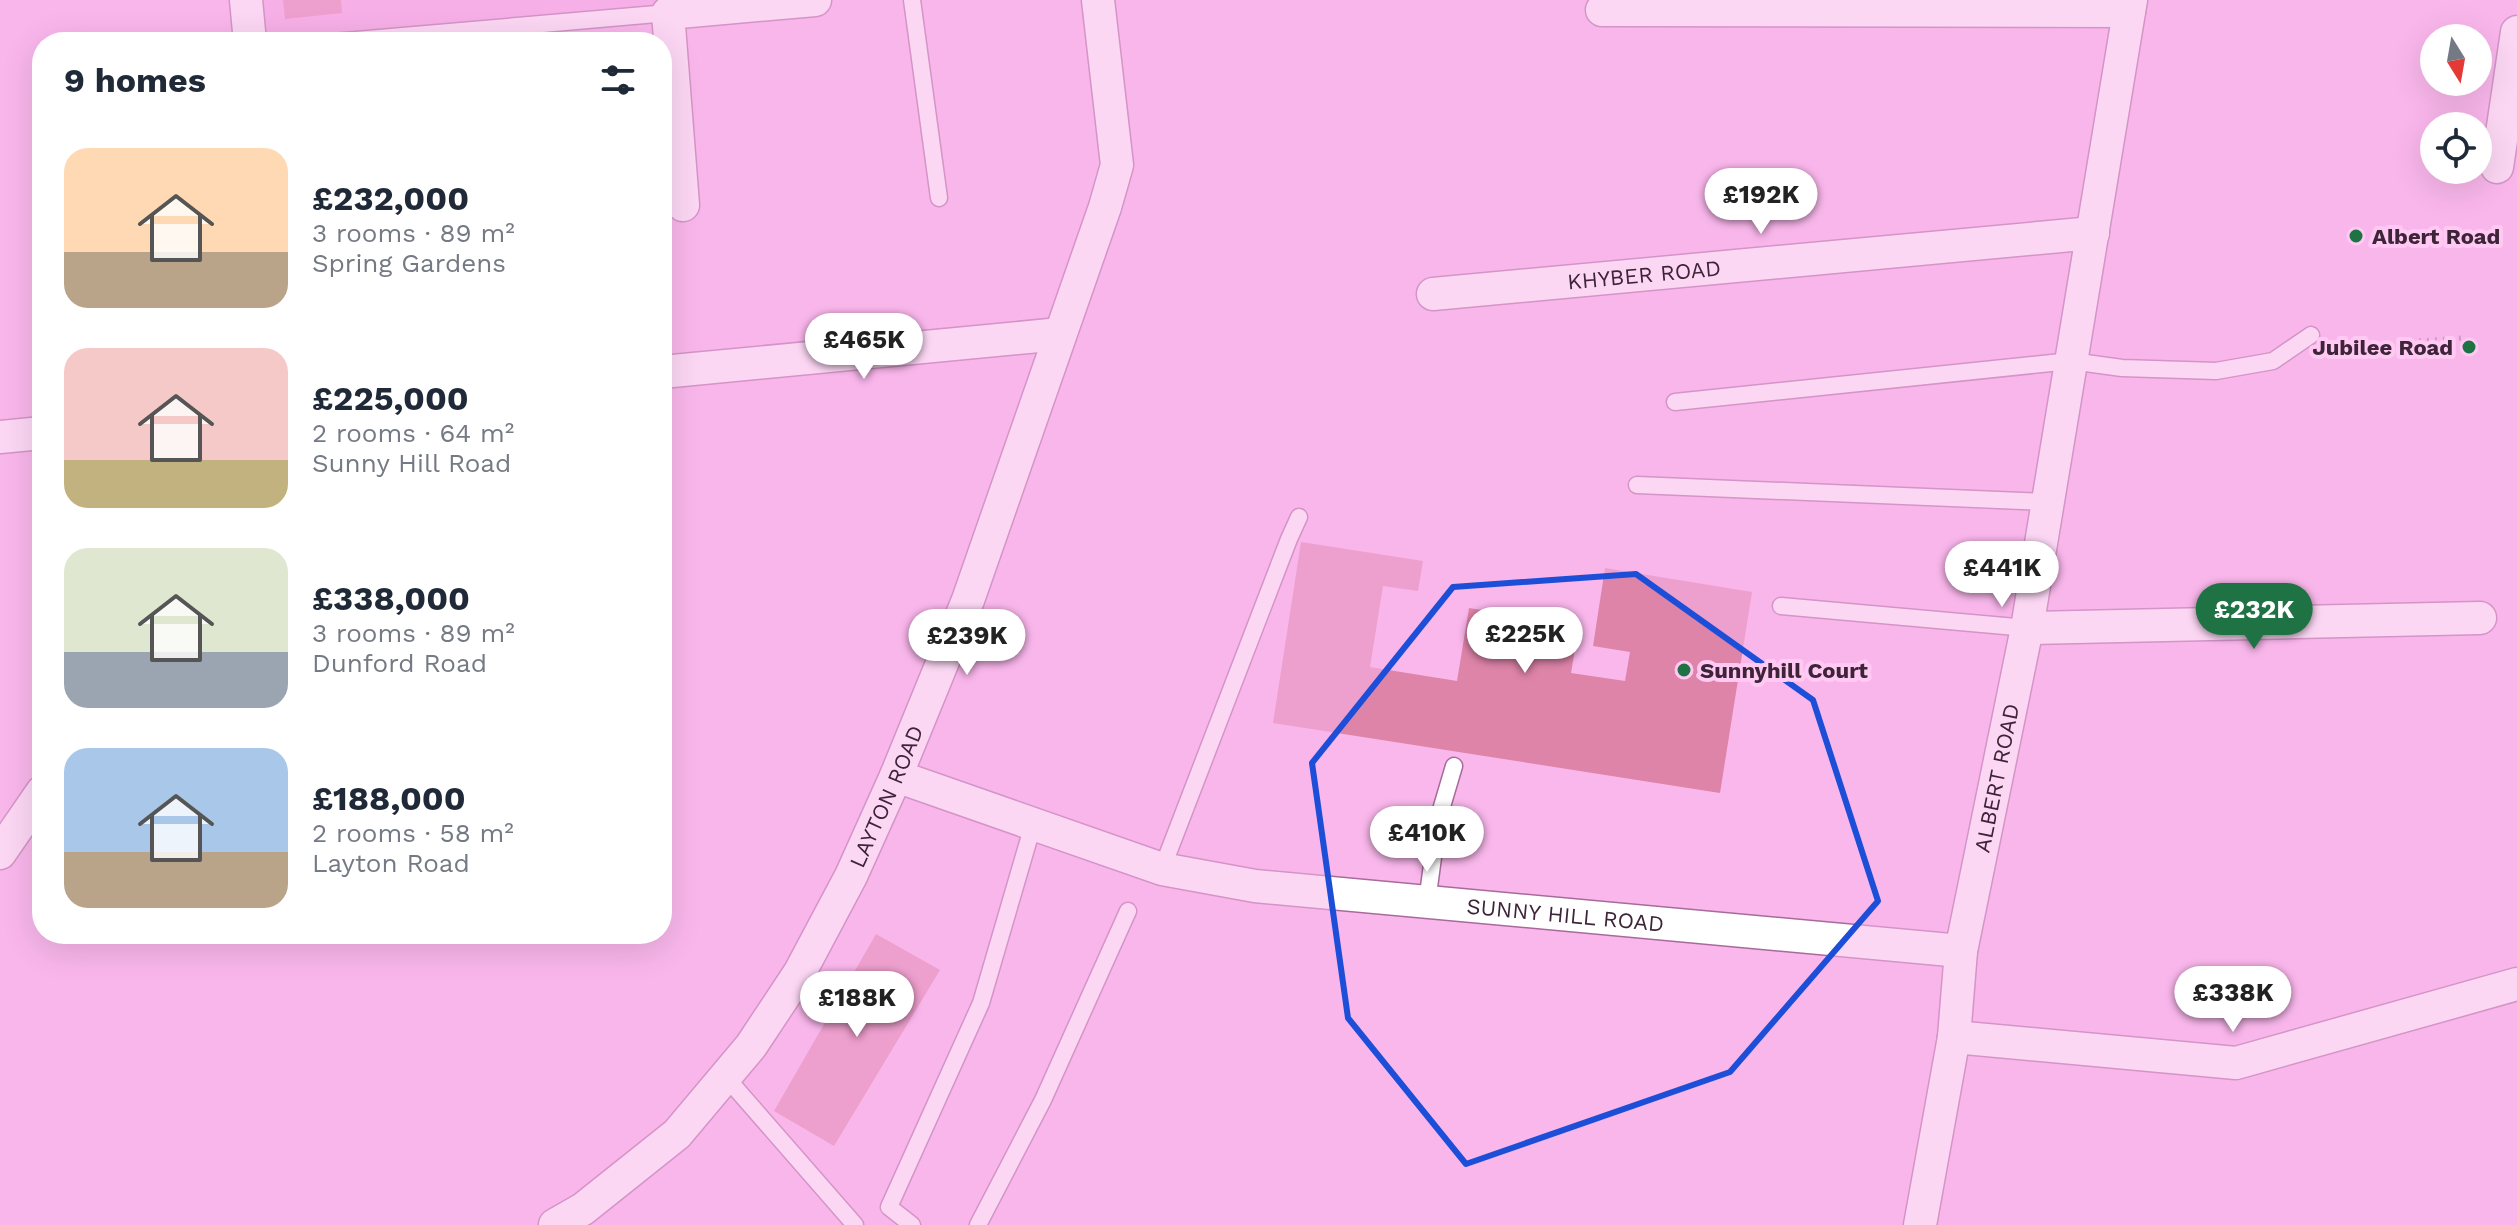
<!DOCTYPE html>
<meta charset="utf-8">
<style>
body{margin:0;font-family:"Work Sans",sans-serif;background:#f6f6f7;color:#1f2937;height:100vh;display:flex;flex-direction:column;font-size:30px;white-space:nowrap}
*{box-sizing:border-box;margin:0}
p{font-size:26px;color:#747a83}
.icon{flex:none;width:44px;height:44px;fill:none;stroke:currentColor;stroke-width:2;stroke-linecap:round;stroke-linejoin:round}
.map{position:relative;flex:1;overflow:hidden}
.panel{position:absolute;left:32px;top:32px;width:640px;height:912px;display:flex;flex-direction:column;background:#fff;border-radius:32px;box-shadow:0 8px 32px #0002}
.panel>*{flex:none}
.needle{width:52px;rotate:169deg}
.tools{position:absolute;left:2420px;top:24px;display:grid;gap:16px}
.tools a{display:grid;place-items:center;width:72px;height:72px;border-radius:50%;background:#fff;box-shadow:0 8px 32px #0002;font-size:40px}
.price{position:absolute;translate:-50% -68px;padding:0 18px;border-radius:28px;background:#fff;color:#222;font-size:26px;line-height:52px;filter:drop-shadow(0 2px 4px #0008)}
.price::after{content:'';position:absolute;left:50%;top:48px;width:24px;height:18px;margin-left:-12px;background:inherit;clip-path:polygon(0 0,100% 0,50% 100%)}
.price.active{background:#1f7243;color:#fff}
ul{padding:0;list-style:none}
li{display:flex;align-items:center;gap:24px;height:200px;padding:0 32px}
li span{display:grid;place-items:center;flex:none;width:224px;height:160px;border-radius:24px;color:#555}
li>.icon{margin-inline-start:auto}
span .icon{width:96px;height:96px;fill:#fffc;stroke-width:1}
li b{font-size:34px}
h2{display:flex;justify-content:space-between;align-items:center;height:96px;padding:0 32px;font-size:34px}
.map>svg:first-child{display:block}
.built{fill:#f1a9e2}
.building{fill:#de84a9}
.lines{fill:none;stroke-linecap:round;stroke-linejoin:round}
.service-casing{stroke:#a76b9b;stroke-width:19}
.minor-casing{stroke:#a76b9b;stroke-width:35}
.path{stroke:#a4749a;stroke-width:5;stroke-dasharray:2 6;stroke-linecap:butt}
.service{stroke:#fff;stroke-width:16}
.minor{stroke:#fff;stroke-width:32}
.marked{fill:none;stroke:#1d4ed8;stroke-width:6;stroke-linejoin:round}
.poi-dot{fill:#1f7243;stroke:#ffc9f3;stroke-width:3}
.labels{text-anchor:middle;stroke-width:8;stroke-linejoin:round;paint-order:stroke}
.poi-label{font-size:22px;font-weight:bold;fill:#3d2438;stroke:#ffc9f3;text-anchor:start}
.street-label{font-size:22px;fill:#3d2438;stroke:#ffc9f3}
</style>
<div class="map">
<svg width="2517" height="1225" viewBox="0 0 2517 1225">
<rect width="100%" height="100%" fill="#f9b7eb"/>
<path class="built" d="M 246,0 L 815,0 L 333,42 L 250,42 Z"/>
<g class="building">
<path d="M 283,0 L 341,0 L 342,13 L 285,19 Z"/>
<path d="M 1301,542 L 1423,561 L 1418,591 L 1383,586 L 1370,667 L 1457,681 L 1469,608 L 1579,625 L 1571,673 L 1625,681 L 1630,652 L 1593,646 L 1605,568 L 1752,592 L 1720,793 L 1273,723 Z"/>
<path d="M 876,934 L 940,970 L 834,1146 L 774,1111 Z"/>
</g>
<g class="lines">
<g class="service-casing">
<g id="service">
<path d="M 912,0 L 939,198"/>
<path d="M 333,42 L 668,13"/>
<path d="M 1675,402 L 2071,361 L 2122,368 L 2216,371 L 2273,361 L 2311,335"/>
<path d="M 1637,485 L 2048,502"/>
<path d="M 1781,606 L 2027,628"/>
<path d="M 1162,869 L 1289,539 L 1299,517"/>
<path d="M 1427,902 L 1438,820 L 1454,766"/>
<path d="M 725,1076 L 855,1225"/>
<path d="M 912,1225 L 889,1207 L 981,1003 L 1033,825"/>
<path d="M 978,1225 L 1043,1100 L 1128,911"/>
</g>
</g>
<g class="minor-casing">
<g id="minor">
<path d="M 246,0 L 250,42"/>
<path d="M 1602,10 L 2129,11"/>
<path d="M 2497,167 L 2517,32"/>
<path d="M 683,205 L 668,13 L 815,0"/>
<path id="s1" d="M 1433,294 L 2093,233"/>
<path d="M 662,372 L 1060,334"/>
<path d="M 0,437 L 42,433"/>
<path d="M 2027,628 L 2480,618"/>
<path id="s2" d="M 896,776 L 1162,869 L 1255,886 L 1961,951"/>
<path d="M 0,853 L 42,792"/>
<path d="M 1954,1037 L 2236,1063 L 2517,984"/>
<path id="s3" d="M 555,1225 L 583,1209 L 677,1134 L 751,1046 L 800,972 L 851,876 L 896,776 L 968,600 L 1105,207 L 1117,165 L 1098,0"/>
<path id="s4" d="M 1920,1225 L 1954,1037 L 1961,951 L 2027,628 L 2131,0"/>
</g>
</g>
<path class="path" d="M 2403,342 L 2462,338"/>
<use href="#service" class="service"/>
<use href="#minor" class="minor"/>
</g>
<path d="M0 0H2517V1225H0ZM 1636,574 L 1813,700 L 1878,901 L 1730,1072 L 1466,1164 L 1348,1018 L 1312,763 L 1453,587 Z" fill="#f9b7eb" fill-opacity=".55" fill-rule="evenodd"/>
<path class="marked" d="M 1636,574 L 1813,700 L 1878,901 L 1730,1072 L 1466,1164 L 1348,1018 L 1312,763 L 1453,587 Z"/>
<g class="poi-dot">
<circle cx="2356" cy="236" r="8"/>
<circle cx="2469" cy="347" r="8"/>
<circle cx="1684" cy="670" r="8"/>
</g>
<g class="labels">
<g class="poi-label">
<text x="2372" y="244">Albert Road</text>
<text x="2453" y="355" text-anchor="end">Jubilee Road</text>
<text x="1700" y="678">Sunnyhill Court</text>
</g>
<g class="street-label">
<text dy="8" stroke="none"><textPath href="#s1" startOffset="212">KHYBER ROAD</textPath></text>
<text dy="8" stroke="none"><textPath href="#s4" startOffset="454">ALBERT ROAD</textPath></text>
<text dy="8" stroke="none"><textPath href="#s3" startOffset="552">LAYTON ROAD</textPath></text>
<text dy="8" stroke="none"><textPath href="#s2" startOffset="688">SUNNY HILL ROAD</textPath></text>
</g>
</g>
</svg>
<div class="tools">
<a><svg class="needle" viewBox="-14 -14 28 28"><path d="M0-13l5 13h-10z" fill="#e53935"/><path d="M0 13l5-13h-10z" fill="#747a83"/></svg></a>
<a><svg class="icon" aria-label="locate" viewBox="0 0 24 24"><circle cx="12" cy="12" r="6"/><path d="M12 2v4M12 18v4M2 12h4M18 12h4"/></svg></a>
</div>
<b class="price" style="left:1761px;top:236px">£192K</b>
<b class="price" style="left:864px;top:381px">£465K</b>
<b class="price" style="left:2002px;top:609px">£441K</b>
<b class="price active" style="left:2254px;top:651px">£232K</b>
<b class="price" style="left:1525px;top:675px">£225K</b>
<b class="price" style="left:967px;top:677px">£239K</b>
<b class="price" style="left:1427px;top:874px">£410K</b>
<b class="price" style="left:2233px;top:1034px">£338K</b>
<b class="price" style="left:857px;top:1039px">£188K</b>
<section class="panel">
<h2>9 homes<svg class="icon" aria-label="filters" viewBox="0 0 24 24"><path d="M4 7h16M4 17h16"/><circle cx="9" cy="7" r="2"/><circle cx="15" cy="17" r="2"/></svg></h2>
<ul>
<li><span style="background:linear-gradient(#ffd9b3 65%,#b9a48a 0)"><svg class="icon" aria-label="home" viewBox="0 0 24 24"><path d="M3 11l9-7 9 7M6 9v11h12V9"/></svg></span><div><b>£232,000</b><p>3 rooms · 89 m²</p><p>Spring Gardens</p></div></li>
<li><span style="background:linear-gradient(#f6c9c9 70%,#c2b280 0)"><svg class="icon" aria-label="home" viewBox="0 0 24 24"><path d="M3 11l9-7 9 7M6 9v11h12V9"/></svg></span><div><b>£225,000</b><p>2 rooms · 64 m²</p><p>Sunny Hill Road</p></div></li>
<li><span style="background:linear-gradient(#dfe7d0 65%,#9aa5b1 0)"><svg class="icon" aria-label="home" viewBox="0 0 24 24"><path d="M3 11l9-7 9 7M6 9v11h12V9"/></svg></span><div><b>£338,000</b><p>3 rooms · 89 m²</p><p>Dunford Road</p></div></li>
<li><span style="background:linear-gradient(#a9c7e8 65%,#b9a48a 0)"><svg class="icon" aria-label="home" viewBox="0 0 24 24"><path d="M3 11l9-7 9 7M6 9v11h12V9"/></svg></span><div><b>£188,000</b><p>2 rooms · 58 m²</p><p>Layton Road</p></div></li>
</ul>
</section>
</div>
